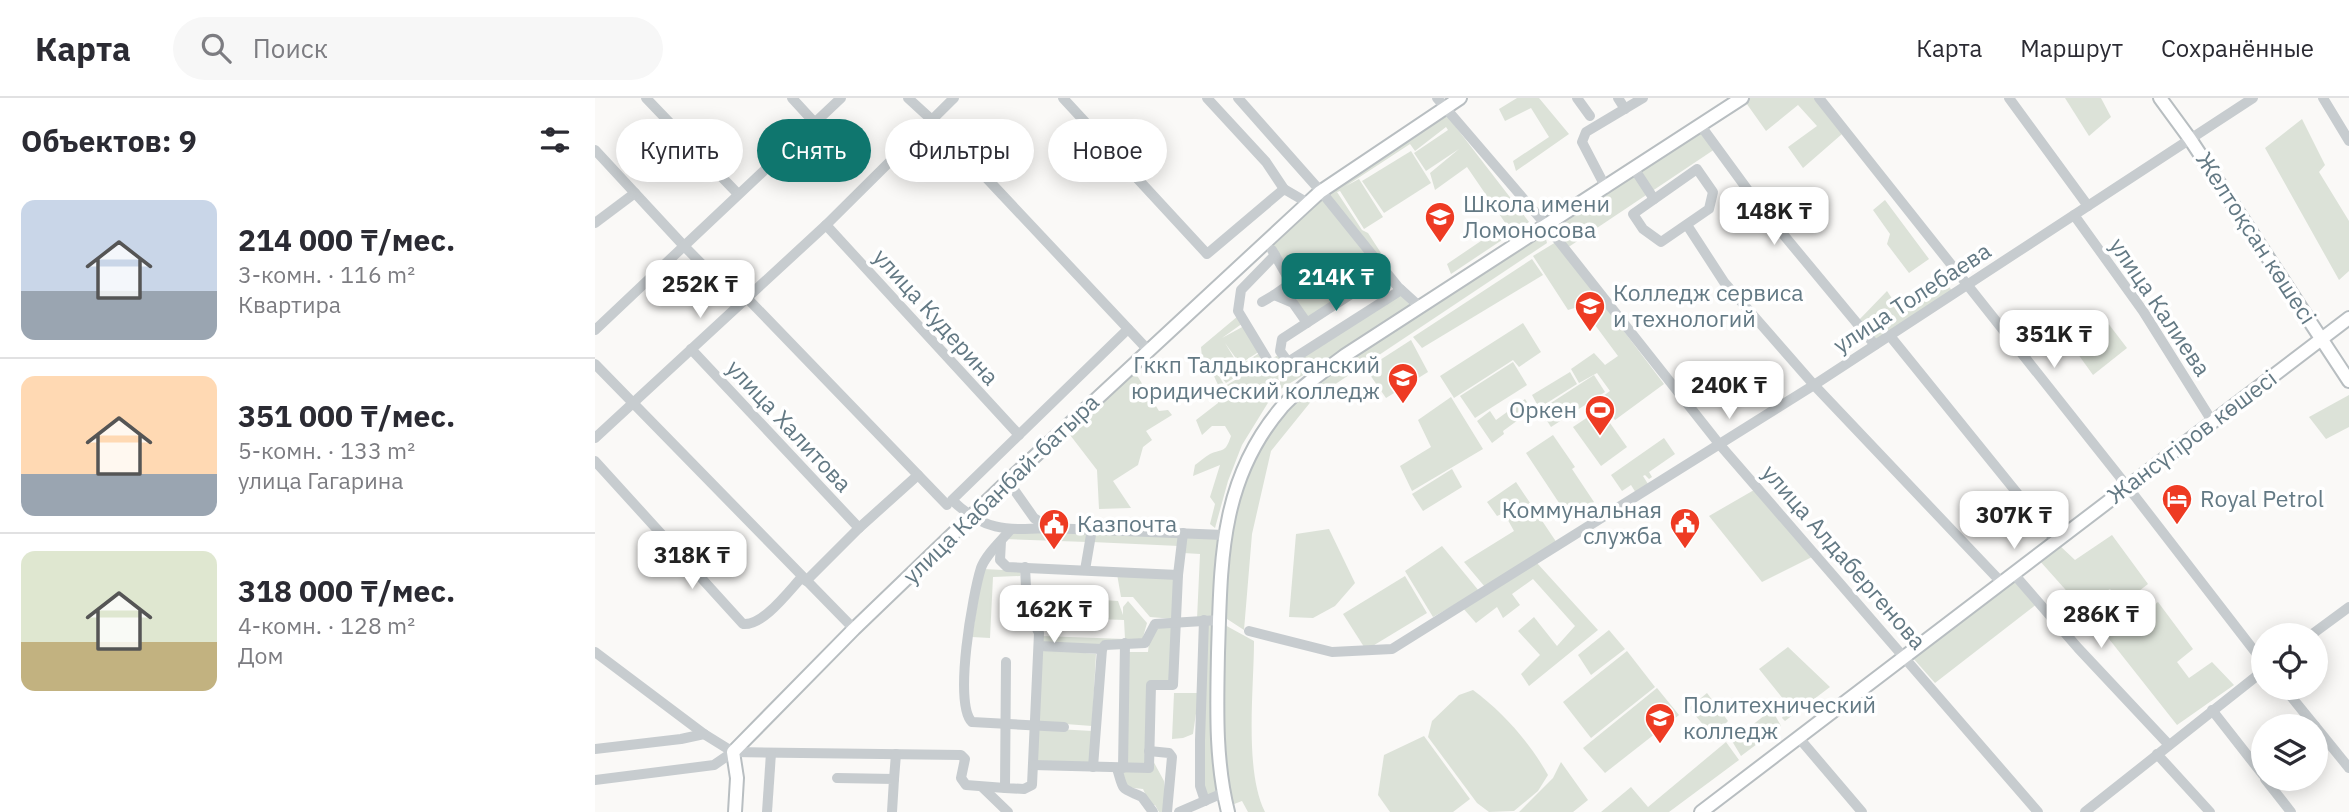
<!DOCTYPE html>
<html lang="ru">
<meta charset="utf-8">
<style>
body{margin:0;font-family:"IBM Plex Sans",sans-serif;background:#f7f7f7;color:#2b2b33;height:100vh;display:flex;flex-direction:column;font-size:26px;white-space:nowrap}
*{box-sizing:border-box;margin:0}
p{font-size:23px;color:#7c7c81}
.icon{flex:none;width:38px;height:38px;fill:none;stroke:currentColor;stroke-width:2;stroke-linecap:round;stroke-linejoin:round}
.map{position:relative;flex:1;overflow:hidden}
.side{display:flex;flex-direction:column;background:#fff;width:595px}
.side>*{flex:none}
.top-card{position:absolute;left:21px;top:21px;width:665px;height:63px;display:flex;gap:14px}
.buttons{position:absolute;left:1656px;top:525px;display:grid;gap:14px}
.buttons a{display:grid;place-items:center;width:77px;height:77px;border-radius:50%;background:#fff;box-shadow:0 4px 18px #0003;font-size:35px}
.price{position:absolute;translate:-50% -60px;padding:0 16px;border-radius:14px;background:#fff;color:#222;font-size:23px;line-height:46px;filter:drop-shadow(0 2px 4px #0008)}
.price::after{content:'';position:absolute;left:50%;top:42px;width:21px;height:16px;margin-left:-10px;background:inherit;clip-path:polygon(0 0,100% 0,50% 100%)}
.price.current{background:#0f766e;color:#fff}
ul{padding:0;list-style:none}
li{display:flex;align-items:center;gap:21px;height:175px;padding:0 21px}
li+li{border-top:2px solid #e1e1e2}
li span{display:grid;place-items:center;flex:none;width:196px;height:140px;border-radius:14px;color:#555}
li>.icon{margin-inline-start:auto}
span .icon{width:84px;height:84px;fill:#fffc;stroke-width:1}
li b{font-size:30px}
h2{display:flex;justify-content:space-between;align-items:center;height:84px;padding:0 21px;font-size:30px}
.tag{padding:0 24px;border-radius:32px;background:#fff;box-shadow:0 4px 18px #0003;font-size:24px;line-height:63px}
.tag.current{background:#0f766e;color:#fff}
header{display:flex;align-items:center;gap:42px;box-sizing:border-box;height:98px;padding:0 35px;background:#fff;border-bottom:2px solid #e1e1e2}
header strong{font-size:33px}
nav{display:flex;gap:38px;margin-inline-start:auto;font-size:24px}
.search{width:490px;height:63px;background:#f7f7f7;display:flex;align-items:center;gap:18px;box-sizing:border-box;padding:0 24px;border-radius:38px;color:#7c7c81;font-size:26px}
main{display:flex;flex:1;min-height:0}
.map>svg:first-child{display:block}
.green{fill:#dce2d8}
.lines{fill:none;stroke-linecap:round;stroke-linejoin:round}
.major-casing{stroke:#b8bec1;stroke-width:16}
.minor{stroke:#c7cccf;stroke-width:10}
.major{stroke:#fff;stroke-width:12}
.labels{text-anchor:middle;stroke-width:7;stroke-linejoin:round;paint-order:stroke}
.poi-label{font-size:23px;fill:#637984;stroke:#fff;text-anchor:start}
.street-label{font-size:23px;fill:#637984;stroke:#fff}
</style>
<header>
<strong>Карта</strong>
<div class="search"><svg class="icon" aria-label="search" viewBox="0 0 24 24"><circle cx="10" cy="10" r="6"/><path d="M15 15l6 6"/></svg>Поиск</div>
<nav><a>Карта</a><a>Маршрут</a><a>Сохранённые</a></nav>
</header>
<main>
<section class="side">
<h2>Объектов: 9<svg class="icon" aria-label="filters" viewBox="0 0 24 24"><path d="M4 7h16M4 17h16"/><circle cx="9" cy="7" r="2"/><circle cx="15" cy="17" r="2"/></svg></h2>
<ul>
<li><span style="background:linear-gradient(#c9d6e8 65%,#9aa5b1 0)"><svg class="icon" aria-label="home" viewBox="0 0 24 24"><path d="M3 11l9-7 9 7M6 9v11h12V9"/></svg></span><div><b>214 000 ₸/мес.</b><p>3-комн. · 116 m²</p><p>Квартира</p></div></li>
<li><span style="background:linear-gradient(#ffd9b3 70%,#9aa5b1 0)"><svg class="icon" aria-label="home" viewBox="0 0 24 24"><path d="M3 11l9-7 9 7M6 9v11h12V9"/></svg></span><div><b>351 000 ₸/мес.</b><p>5-комн. · 133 m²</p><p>улица Гагарина</p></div></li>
<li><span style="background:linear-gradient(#dfe7d0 65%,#c2b280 0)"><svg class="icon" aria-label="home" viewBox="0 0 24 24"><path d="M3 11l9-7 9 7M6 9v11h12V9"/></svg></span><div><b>318 000 ₸/мес.</b><p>4-комн. · 128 m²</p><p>Дом</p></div></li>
</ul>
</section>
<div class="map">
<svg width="1754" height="714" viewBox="0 0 1754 714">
<rect width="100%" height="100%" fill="#faf9f7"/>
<g class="green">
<path d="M 922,0 L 944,0 L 974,36 L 921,73 L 918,63 L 954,39 L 936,10 L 910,23 L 904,11 Z"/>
<path d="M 1151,0 L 1220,0 L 1247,36 L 1208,70 L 1193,49 L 1222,28 L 1203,7 L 1171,33 L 1149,2 Z"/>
<path d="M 1470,0 L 1506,0 L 1516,19 L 1494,38 Z"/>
<path d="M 850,15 L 934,124 L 856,176 L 852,166 L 911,126 L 872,69 L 840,92 L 835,75 L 864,51 L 831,73 L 819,55 L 853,32 L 851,29 L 820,53 L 815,46 L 751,88 L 764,81 L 788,119 L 769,131 L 745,93 L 742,94 L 767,132 L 773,135 L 786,155 L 781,158 L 731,93 Z"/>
<path d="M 1707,21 L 1730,67 L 1724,74 L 1754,123 L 1754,173 L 1744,182 L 1670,50 Z"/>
<path d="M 1105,32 L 1120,51 L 972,150 L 956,129 Z"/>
<path d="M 816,53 L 836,85 L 789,115 L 767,83 Z"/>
<path d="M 726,98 L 787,174 L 711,220 L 685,195 L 699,187 L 705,195 L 707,194 L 693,174 L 706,165 L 720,185 L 709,193 L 721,185 L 707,161 L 691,171 L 674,143 Z"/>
<path d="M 1290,102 L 1334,161 L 1314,175 L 1292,146 L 1295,136 L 1278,112 Z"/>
<path d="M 949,133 L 952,145 L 718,301 L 676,353 L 657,436 L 649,532 L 629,519 L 632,434 L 656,364 L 688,313 L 741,264 Z"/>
<path d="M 961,144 L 1069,286 L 1020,322 L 1004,301 L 1015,293 L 1002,275 L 984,285 L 976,271 L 999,255 L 1010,267 L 1023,258 L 986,208 L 973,212 L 938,158 Z"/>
<path d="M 937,161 L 948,177 L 827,250 L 818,239 Z"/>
<path d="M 1345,175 L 1357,193 L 1281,244 L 1263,223 L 1292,193 L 1302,208 L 1320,199 L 1319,195 Z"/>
<path d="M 804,195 L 818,210 L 679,295 L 647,347 L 633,383 L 620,430 L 615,426 L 620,406 L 615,399 L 625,367 L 598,378 L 600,367 C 604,364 610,359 615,356 C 628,350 630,356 636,338 L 630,328 L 617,328 L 607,337 L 601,322 L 623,305 L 628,294 C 619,284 618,268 607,260 L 606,249 L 643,218 L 648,225 L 627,240 L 649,228 L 665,253 L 645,266 L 630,245 L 644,268 L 666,254 L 668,261 L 642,279 L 629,260 L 621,265 L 621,270 L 628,265 L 639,280 L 631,285 L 621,273 L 630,288 L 683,257 L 692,267 Z"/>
<path d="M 1509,220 L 1532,250 L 1498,277 L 1475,245 Z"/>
<path d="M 928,225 L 946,254 L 924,269 L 918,262 L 859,300 L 845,278 Z"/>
<path d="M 816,242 L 833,274 L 791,300 L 771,271 Z"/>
<path d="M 918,264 L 932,287 L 880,320 L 865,298 Z"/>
<path d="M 538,271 L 564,313 L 573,312 L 577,317 L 551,333 L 557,342 L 548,349 L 543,367 L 518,383 L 536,410 L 504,411 L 502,372 L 472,333 Z"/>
<path d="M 975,274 L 982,286 L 944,310 L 937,297 Z"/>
<path d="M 999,277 L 1010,294 L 956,329 L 945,312 Z"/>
<path d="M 1754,297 L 1754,329 L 1731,341 L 1714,319 Z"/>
<path d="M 856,299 L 888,351 L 817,393 L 805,368 L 836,349 L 823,322 Z"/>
<path d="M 930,301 L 937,312 L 908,333 L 909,336 L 897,345 L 882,323 L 895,313 L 901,322 Z"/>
<path d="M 1005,311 L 1032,349 L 1006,368 L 978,329 Z"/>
<path d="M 958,337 L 980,369 L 977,371 L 999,404 L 974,420 L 931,355 Z"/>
<path d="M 1069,340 L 1080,356 L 1054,374 L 1057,379 L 1054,381 L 1050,377 L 1048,378 L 1053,386 L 1041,395 L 1036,387 L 1027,393 L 1016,377 Z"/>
<path d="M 857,371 L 867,389 L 828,413 L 817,396 Z"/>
<path d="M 921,384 L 962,445 L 890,489 L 869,464 L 919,433 L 909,415 L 902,418 L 892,404 Z"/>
<path d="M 1159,392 L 1217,459 L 1167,484 L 1114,418 Z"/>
<path d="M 421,428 L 495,434 L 492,444 L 410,441 Z"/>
<path d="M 734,431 L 760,485 L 740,508 L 718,520 L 694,519 L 701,436 Z"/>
<path d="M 499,433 L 586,438 L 584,448 L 497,444 Z"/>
<path d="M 589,437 L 627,439 L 622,520 L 602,521 L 605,456 L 588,455 Z"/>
<path d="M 1517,437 L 1553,486 L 1535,500 L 1547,516 L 1563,504 L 1598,551 L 1582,564 L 1594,580 L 1617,564 L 1639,587 L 1582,627 L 1503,527 L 1528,506 L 1515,491 L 1486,509 L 1444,462 L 1464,447 L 1480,462 Z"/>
<path d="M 847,448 L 884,493 L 838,519 L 810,473 Z"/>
<path d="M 942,465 L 1003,532 L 934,588 L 926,576 L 945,557 L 923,533 L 939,519 L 962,548 L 980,528 L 938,481 L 917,496 L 925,507 L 908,520 L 902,509 L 881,525 L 867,509 Z"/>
<path d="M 388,471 L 426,473 L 425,478 L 398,479 L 395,540 L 377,539 Z"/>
<path d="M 522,476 L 581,479 L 579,521 L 555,519 L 538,499 L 526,499 Z"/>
<path d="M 810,478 L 832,515 L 771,552 L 748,516 Z"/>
<path d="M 1418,480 L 1442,506 L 1340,585 L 1317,559 Z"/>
<path d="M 477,500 L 523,503 L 528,517 L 528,509 L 533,503 L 552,525 L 545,550 L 446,545 L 447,538 L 530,541 L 529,522 L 476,520 Z"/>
<path d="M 556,523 L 580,524 L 576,586 L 555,585 L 553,669 L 529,668 L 533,554 L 553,554 Z"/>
<path d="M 612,524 L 622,525 L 626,694 L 611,700 L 608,688 Z"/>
<path d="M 628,526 L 659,543 C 659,591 649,672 670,714 L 653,714 L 647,703 L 634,708 L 626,670 Z"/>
<path d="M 1014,532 L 1030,551 L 996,577 L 983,557 Z"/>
<path d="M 1193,549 L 1235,589 L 1190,623 L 1187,620 L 1193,607 L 1164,571 Z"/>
<path d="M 446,551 L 501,556 L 497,628 L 444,624 Z"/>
<path d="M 1032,553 L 1060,589 L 996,640 L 968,604 Z"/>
<path d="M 1062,590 L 1084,617 L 1010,675 L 988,650 Z"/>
<path d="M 878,592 C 908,614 935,645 953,677 L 943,693 L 919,713 L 894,714 L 882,705 L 833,639 L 837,623 L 864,597 Z"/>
<path d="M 579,595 L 604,595 L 598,636 L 588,640 L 577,641 Z"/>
<path d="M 1112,595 L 1133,623 L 1127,629 L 1132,638 L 1122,643 L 1094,610 Z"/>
<path d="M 1184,606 L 1181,619 L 1186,628 L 1146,658 L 1137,643 Z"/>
<path d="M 444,630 L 497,633 L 496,666 L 440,664 Z"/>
<path d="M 829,638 L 875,701 L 858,714 L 795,714 L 783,697 L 789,657 Z"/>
<path d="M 1131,644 L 1144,662 L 1074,714 L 1006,714 L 1036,689 L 1053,709 Z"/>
<path d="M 556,659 L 569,683 L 572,714 L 564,714 L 560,707 L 556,708 L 548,691 L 530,689 L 525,672 L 555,672 Z"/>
<path d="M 966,664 L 993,702 L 978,714 L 924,714 L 958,680 Z"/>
</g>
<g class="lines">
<g class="major-casing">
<g id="major">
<path d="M 1565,0 L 1595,41 L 1754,283"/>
<path d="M 140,714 L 142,680 L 138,654 L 259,531 L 413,383 L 713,105 L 725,94 L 865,0"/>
<path d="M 633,714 C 620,662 622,609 623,555 C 626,464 624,383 687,309 C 705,289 728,274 749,258 L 1147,0"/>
<path d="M 1106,714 L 1754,220"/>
</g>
</g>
<g class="minor">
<path d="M 51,0 L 143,96"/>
<path d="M 197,0 L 219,24"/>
<path d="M 313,0 L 337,22 L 553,252"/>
<path d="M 468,0 L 612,156 L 689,91 L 713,105"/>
<path d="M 612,0 L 671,64 L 689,91"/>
<path d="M 643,0 L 729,97 L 803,189 L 825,209"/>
<path d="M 842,0 L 951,127 L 1125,347 L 1443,714"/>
<path d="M 982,0 L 995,18"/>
<path d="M 1023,0 L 1030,11"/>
<path d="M 1224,0 L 1532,388 L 1668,564"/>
<path d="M 1414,0 L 1493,108"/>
<path d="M 1728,0 L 1754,43"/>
<path d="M 1106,28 L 1163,106 L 1280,247"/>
<path d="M 0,52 L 89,148 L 145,205"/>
<path d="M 1102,71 L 1118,94 L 1114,111 L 1066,144 L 1048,131 L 1038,116 Z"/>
<path d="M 1040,72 L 1059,101"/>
<path d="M 1011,90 L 987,44 L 991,34 L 1048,0"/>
<path d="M 1479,117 L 1548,213 L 1617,323"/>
<path d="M 0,125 L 40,95"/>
<path d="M 231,127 L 424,337"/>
<path d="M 1092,127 L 1129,184 L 1219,287 L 1406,484"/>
<path d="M 677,152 L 696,185 L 679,197 L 698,205 L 712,225"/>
<path d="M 790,174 L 687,241 L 685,253 L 693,264 L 806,192"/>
<path d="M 777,183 L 790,202"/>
<path d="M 151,199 L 352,407"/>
<path d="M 667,204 L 679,197"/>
<path d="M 0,232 L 246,0"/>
<path d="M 1295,238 L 1461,443"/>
<path d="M 96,251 L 264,430"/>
<path d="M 672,261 L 643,213 L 646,192 L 680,157"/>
<path d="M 0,266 L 259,531"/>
<path d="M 0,340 L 231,127 L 359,0"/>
<path d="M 0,363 L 148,526 C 168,528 193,494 207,479"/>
<path d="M 413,383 L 439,420 L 454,430 L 629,437"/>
<path d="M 454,430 C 411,432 390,434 357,402 L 533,231"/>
<path d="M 416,431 C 407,442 391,456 386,470 C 378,495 358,606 377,624 L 469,629"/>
<path d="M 406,443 L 405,462 L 412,469 L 583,477 L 588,435"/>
<path d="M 490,472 L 497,431"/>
<path d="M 1418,475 L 1483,550 L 1574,647"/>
<path d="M 211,483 L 264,430 L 323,377"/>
<path d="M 609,522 L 605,642 L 605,688 L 610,703"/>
<path d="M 654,533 L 737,554 L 797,551 L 1219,287 L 1658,0"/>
<path d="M 1716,537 L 1754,509"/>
<path d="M 444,548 L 507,551"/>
<path d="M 0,554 L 109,636 L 138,654 L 366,657 L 370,661 L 366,680 L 371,687 L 410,690"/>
<path d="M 411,564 L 410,690 L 429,691 L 437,687 L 444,535 L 432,510 L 430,469"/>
<path d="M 1689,590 L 1720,628"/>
<path d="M 1617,612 L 1668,677"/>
<path d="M 1720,628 L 1754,670"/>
<path d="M 1204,640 L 1267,714"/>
<path d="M 0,651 L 86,641 L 109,636"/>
<path d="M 554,653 L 574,655 L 577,659 L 572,714"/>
<path d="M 1562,656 L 1615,714"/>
<path d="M 438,667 L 554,670 L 556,587 L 578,587 L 583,477"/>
<path d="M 498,669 L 507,551 L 510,547 L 550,545 L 560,526 L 624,522"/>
<path d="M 522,670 C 529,694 525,689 547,699 L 558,714"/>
<path d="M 528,670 L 530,545"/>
<path d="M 242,680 L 299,681 L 297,714"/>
<path d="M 299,681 L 301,656"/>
<path d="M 1670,681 L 1696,714"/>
<path d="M 0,682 L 119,667 L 138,654"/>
<path d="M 387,689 L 413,714"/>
<path d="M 172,714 L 176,655"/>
<path d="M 584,714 L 628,695"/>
<path d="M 1490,714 L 1668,573"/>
</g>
<use href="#major" class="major"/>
</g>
<defs>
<g id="school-pin" transform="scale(1.575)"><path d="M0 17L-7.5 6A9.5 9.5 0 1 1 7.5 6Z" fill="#ee3b23" stroke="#fff"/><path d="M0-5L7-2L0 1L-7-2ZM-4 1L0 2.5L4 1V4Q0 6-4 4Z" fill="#fff"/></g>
<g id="university-pin" transform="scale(1.575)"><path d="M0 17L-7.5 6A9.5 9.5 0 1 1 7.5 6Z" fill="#ee3b23" stroke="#fff"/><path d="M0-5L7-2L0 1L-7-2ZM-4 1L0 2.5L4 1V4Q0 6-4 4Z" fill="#fff"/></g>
<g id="stadium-pin" transform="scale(1.575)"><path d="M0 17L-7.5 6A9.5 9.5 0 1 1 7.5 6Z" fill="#ee3b23" stroke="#fff"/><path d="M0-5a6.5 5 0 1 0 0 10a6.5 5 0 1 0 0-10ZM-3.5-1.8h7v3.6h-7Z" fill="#fff"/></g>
<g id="hotel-pin" transform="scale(1.575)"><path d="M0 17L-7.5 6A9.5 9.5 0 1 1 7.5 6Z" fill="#ee3b23" stroke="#fff"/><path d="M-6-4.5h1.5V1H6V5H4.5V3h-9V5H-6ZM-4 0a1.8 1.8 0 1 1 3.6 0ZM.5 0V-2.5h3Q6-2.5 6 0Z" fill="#fff"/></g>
<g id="civic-pin" transform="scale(1.575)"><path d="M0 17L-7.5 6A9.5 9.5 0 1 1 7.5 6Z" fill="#ee3b23" stroke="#fff"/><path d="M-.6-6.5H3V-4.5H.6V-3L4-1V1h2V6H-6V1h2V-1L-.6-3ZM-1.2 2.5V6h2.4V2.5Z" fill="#fff"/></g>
</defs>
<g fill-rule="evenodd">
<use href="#school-pin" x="845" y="119"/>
<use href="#university-pin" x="995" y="208"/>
<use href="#university-pin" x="808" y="280"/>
<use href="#stadium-pin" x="1005" y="312"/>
<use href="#hotel-pin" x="1582" y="401"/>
<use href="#civic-pin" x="1090" y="425"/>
<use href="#civic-pin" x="459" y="426"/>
<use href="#university-pin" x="1065" y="620"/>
</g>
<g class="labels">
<g class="poi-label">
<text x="868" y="114">Школа имени<tspan x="868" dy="26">Ломоносова</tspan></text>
<text x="1018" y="203">Колледж сервиса<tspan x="1018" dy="26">и технологий</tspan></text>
<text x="785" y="275" text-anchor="end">Гккп Талдыкорганский<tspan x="785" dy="26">юридический колледж</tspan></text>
<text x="982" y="320" text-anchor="end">Оркен</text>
<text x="1605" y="409">Royal Petrol</text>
<text x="1067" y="420" text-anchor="end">Коммунальная<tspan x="1067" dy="26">служба</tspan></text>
<text x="482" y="434">Казпочта</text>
<text x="1088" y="615">Политехнический<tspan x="1088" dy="26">колледж</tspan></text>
</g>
<g class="street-label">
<text transform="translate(1661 140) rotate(57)" y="8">Желтоқсан көшесі</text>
<text transform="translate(1317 200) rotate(-33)" y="8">улица Толебаева</text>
<text transform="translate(1565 209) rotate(56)" y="8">улица Калиева</text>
<text transform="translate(341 219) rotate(48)" y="8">улица Кудерина</text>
<text transform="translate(194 328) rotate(47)" y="8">улица Халитова</text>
<text transform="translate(1597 339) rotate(-37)" y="8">Жансүгіров көшесі</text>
<text transform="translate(406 391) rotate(-44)" y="8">улица Кабанбай-батыра</text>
<text transform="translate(1249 459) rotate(49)" y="8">улица Алдабергенова</text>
</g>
</g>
</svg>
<div class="buttons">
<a><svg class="icon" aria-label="locate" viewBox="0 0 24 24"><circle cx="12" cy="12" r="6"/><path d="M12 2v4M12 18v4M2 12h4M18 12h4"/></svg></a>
<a><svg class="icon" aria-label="layers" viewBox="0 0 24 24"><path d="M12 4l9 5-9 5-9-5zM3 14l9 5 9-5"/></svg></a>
</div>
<b class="price" style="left:1179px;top:149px">148K ₸</b>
<b class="price current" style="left:741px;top:215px">214K ₸</b>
<b class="price" style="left:105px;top:222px">252K ₸</b>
<b class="price" style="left:1459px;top:272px">351K ₸</b>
<b class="price" style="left:1134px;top:323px">240K ₸</b>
<b class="price" style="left:1419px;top:453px">307K ₸</b>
<b class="price" style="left:97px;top:493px">318K ₸</b>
<b class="price" style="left:459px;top:547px">162K ₸</b>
<b class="price" style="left:1506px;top:552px">286K ₸</b>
<div class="top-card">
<a class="tag">Купить</a>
<a class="tag current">Снять</a>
<a class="tag">Фильтры</a>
<a class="tag">Новое</a>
</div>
</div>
</main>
